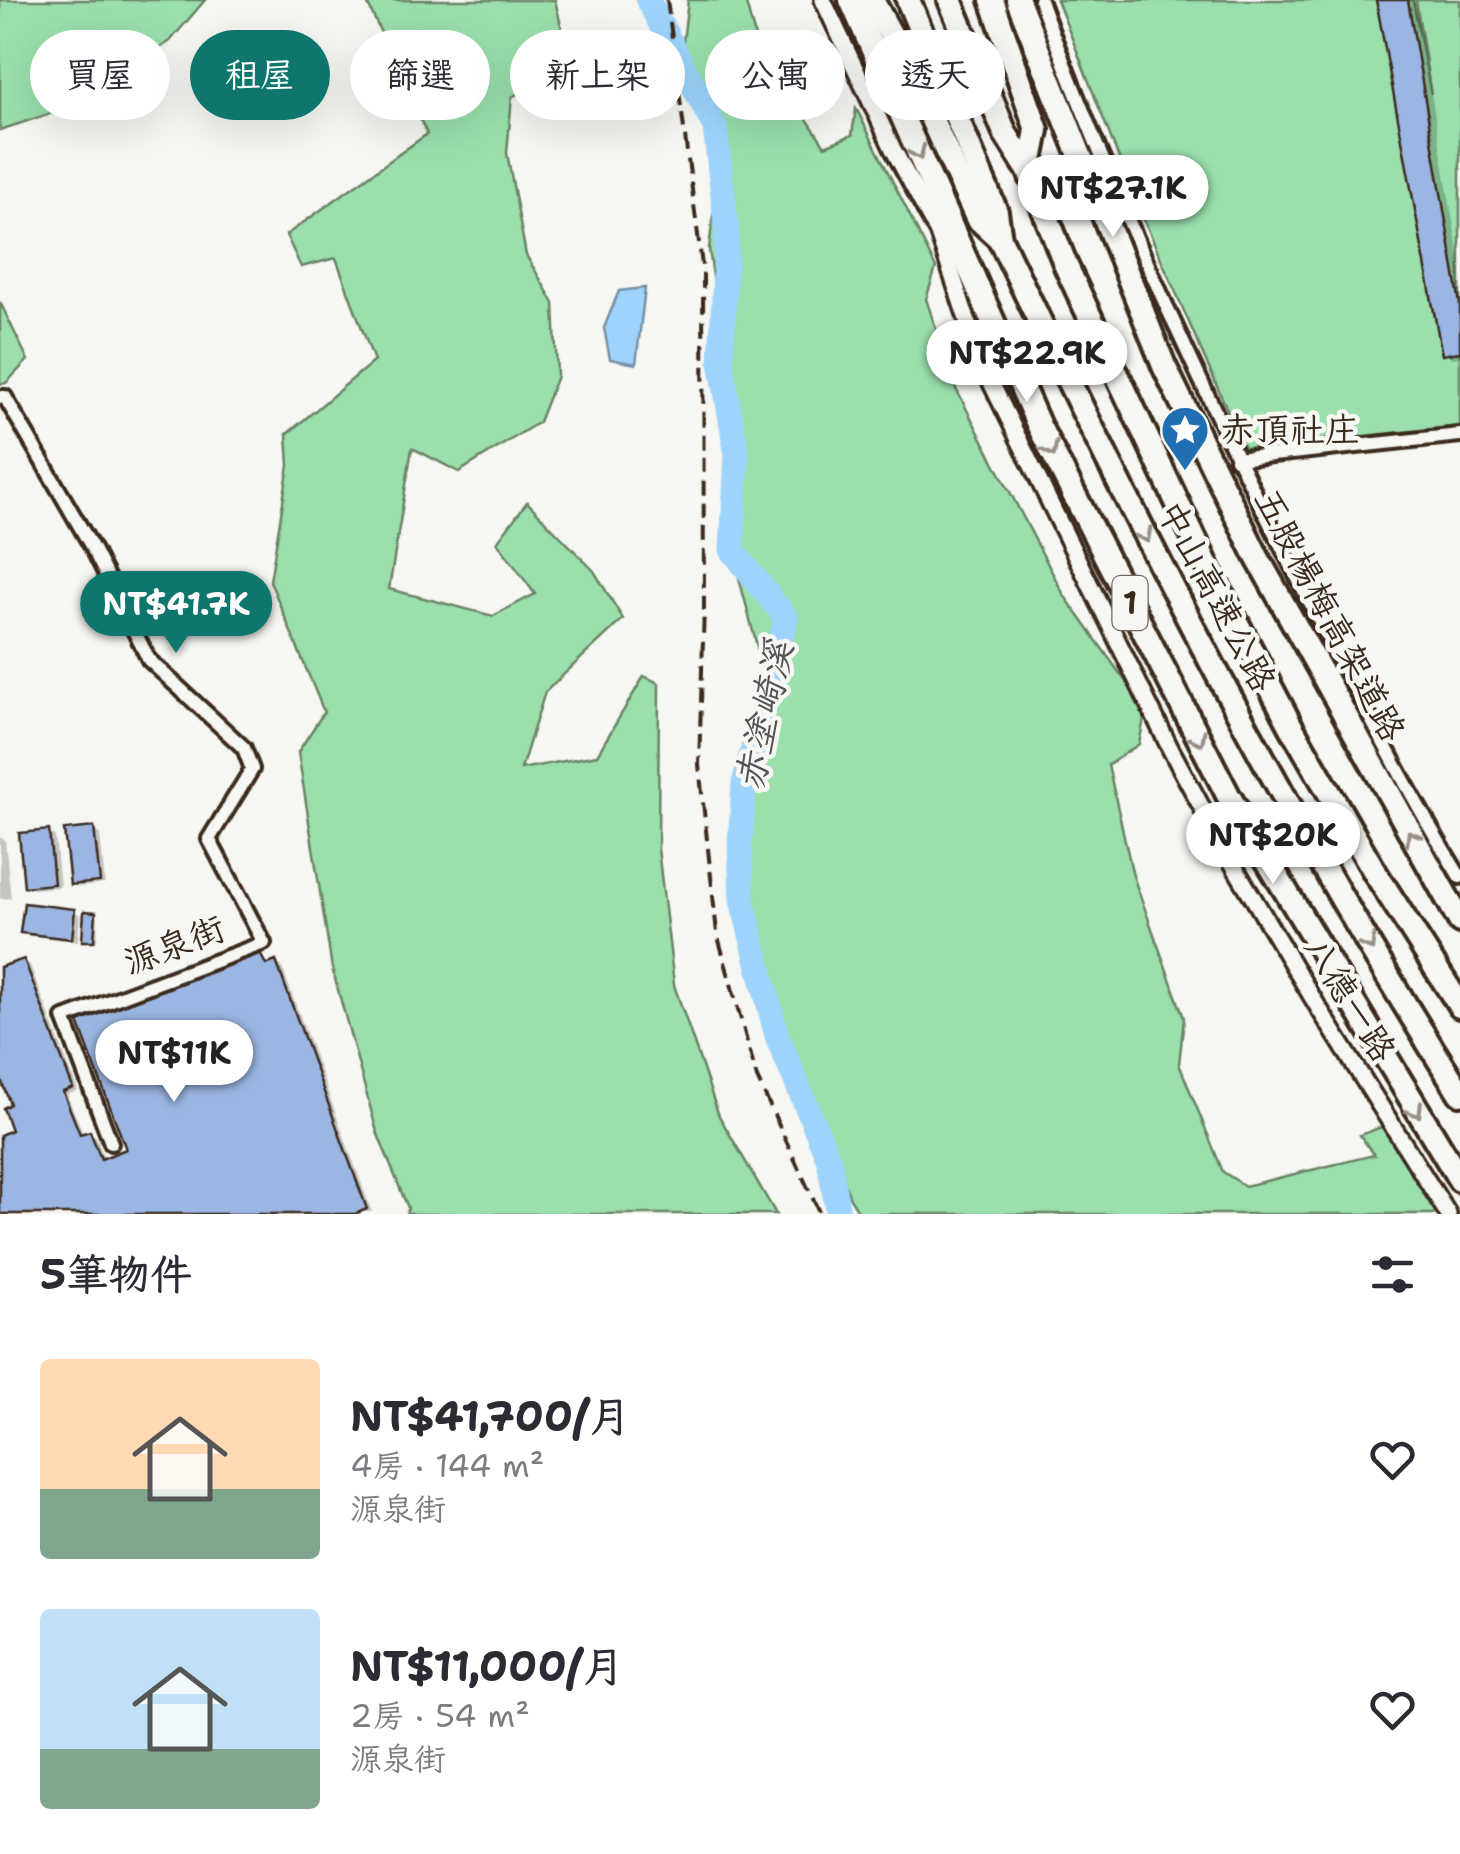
<!DOCTYPE html>
<html lang="zh-TW">
<meta charset="utf-8">
<style>
body{margin:0;font-family:"Shantell Sans","LXGW WenKai TC",sans-serif;background:#f7f7f7;color:#2b2b33;height:100vh;display:flex;flex-direction:column;font-size:38px;white-space:nowrap}
*{box-sizing:border-box;margin:0}
p{font-size:32px;color:#7c7c81}
.icon{flex:none;width:55px;height:55px;fill:none;stroke:currentColor;stroke-width:2;stroke-linecap:round;stroke-linejoin:round}
.map{position:relative;height:1214px;overflow:hidden}
.drawer{display:flex;flex-direction:column;background:#fff;flex:1}
.drawer>*{flex:none}
.guide{position:absolute;left:30px;top:30px;width:1400px;height:90px;display:flex;gap:20px}
.price{position:absolute;translate:-50% -85px;padding:0 22px;border-radius:35px;background:#fff;color:#222;font-size:32px;line-height:65px;filter:drop-shadow(0 2px 5px #0008)}
.price::after{content:'';position:absolute;left:50%;top:60px;width:30px;height:22px;margin-left:-15px;background:inherit;clip-path:polygon(0 0,100% 0,50% 100%)}
.price.selected{background:#0f766e;color:#fff}
ul{padding:0;list-style:none}
li{display:flex;align-items:center;gap:30px;height:250px;padding:0 40px}
li span{display:grid;place-items:center;flex:none;width:280px;height:200px;border-radius:10px;color:#555}
li>.icon{margin-inline-start:auto}
span .icon{width:120px;height:120px;fill:#fffc;stroke-width:1}
li b{font-size:42px}
h2{display:flex;justify-content:space-between;align-items:center;height:120px;padding:0 40px;font-size:42px}
.tag{padding:0 35px;border-radius:45px;background:#fff;box-shadow:0 10px 40px #0002;font-size:35px;line-height:90px}
.tag.selected{background:#0f766e;color:#fff}
.map>svg:first-child{display:block}
.green{fill:#9adfac;stroke:#6a8465;stroke-width:2.5}
.water{fill:#9ed4fc;stroke:#7690a3;stroke-width:2.5}
.shadow{fill:#0003}
.lines{fill:none;stroke-linecap:round;stroke-linejoin:round}
.river{stroke:#9ed4fc;stroke-width:25}
.building{fill:#9bb6e2;stroke:#3b2a1e;stroke-width:2.5}
.minor-casing{stroke:#3b2a1e;stroke-width:20}
.tertiary-casing{stroke:#3b2a1e;stroke-width:22}
.motorway-casing{stroke:#3b2a1e;stroke-width:30}
.minor{stroke:#f6f6f2;stroke-width:12}
.tertiary{stroke:#f6f6f2;stroke-width:15}
.motorway{stroke:#f6f6f2;stroke-width:22}
.rail{stroke:#3b2a1e;stroke-width:4;stroke-dasharray:15 8;stroke-linecap:butt}
.oneway{stroke:#989088}
.labels{text-anchor:middle;stroke-width:9;stroke-linejoin:round;paint-order:stroke}
.shield{fill:#f6f6f2;stroke:#73675e;stroke-width:2.5}
.shield-label{font-size:32px;font-weight:bold;fill:#3b2a1e}
.poi-label{font-size:35px;fill:#3b2a1e;stroke:#f6f6f2;text-anchor:start}
.street-label{font-size:35px;fill:#3b2a1e;stroke:#f6f6f2}
.water-label{font-size:38px;font-style:italic;fill:#545456;stroke:#f6f6f2}
</style>
<div class="map">
<svg width="1460" height="1214" viewBox="0 0 1460 1214">
<rect width="100%" height="100%" fill="#f6f6f2"/>
<filter id="ink" filterUnits="userSpaceOnUse"><feTurbulence type="fractalNoise" baseFrequency=".01" numOctaves="2"/><feDisplacementMap in="SourceGraphic" scale="20" xChannelSelector="R" yChannelSelector="G"/><feConvolveMatrix kernelMatrix="1 2 1 2 8 2 1 2 1" color-interpolation-filters="sRGB"/></filter>
<g filter="url(#ink)">
<g class="green">
<path d="M 0,0 L 205,0 L 170,41 L 79,104 L 0,130 Z"/>
<path d="M 366,0 L 555,0 L 570,64 L 512,97 L 507,153 L 526,255 L 554,303 L 557,376 L 539,422 L 459,472 L 412,448 L 389,589 L 493,616 L 535,594 L 497,542 L 527,502 L 594,571 L 623,619 L 545,692 L 521,769 L 597,755 L 644,676 L 659,683 L 658,849 L 674,985 L 719,1116 L 776,1214 L 406,1214 L 408,1208 L 377,1132 L 332,968 L 298,752 L 324,712 L 270,581 L 289,465 L 287,434 L 374,361 L 336,258 L 301,267 L 286,235 L 427,134 Z"/>
<path d="M 688,0 L 745,0 L 757,44 L 825,146 L 852,135 L 856,108 L 936,268 L 926,299 L 956,389 L 1064,595 L 1131,689 L 1144,719 L 1139,744 L 1108,765 L 1133,876 L 1184,1018 L 1179,1064 L 1223,1172 L 1245,1186 L 1374,1155 L 1360,1135 L 1384,1126 L 1440,1214 L 860,1214 L 850,1198 L 780,1023 L 738,853 L 765,677 L 737,570 L 727,374 L 709,249 L 723,132 L 680,67 Z"/>
<path d="M 1057,0 L 1413,0 L 1431,94 L 1416,0 L 1460,0 L 1460,426 L 1244,448 L 1134,197 Z"/>
<path d="M 0,302 L 28,360 L 6,383 L 0,384 Z"/>
</g>
<path class="water" d="M 645,288 L 636,364 L 610,359 L 604,328 L 619,291 Z"/>
<g class="shadow">
<path d="M 1379,0 L 1415,0 L 1460,262 L 1460,357 L 1453,358 L 1444,353 Z"/>
<path d="M 94,830 L 100,834 L 105,884 L 79,887 L 72,883 Z"/>
<path d="M 48,832 L 55,836 L 60,887 L 33,889 L 27,885 Z"/>
<path d="M 0,837 L 5,840 L 11,898 L 0,899 Z"/>
<path d="M 74,911 L 80,915 L 78,941 L 29,936 L 23,932 Z"/>
<path d="M 95,914 L 98,916 L 97,942 L 89,941 L 85,939 Z"/>
<path d="M 259,956 L 269,966 L 276,963 L 282,967 L 372,1212 L 0,1214 L 0,1138 L 15,1131 L 14,1105 L 0,1070 L 0,970 L 24,961 L 30,965 L 78,1091 L 67,1095 L 84,1135 L 89,1133 L 96,1137 L 105,1161 L 130,1151 Z"/>
</g>
<g class="lines">
<path class="river" d="M 648,0 L 715,127 L 727,231 L 721,362 L 737,455 L 732,550 L 786,618 L 744,784 L 740,845 L 742,900 L 777,1036 L 829,1160 L 838,1214"/>
</g>
<g class="building">
<path d="M 1376,0 L 1408,0 L 1460,304 L 1460,352 L 1442,355 Z"/>
<path d="M 94,827 L 100,882 L 70,885 L 64,830 Z"/>
<path d="M 49,830 L 54,884 L 24,887 L 19,833 Z"/>
<path d="M 24,903 L 75,909 L 72,939 L 20,933 Z"/>
<path d="M 84,911 L 96,912 L 94,941 L 82,941 Z"/>
<path d="M 260,953 L 266,965 L 276,961 L 367,1209 L 355,1214 L 0,1214 L 0,1135 L 11,1130 L 3,1108 L 10,1104 L 0,1077 L 0,967 L 24,959 L 73,1088 L 63,1092 L 80,1134 L 90,1131 L 101,1159 L 126,1149 L 78,1022 Z"/>
</g>
<g class="lines">
<g class="minor-casing">
<g id="minor">
<path d="M 1040,0 C 1118,210 1211,411 1314,610 C 1361,700 1407,791 1460,877"/>
<path d="M 0,397 L 5,397 L 93,549 L 149,660 L 244,748 L 252,769 L 209,839 L 264,943 L 64,1018 L 111,1143"/>
<path d="M 1236,459 L 1460,435"/>
</g>
</g>
<g class="tertiary-casing">
<path id="tertiary" d="M 823,0 L 893,149 L 938,233 L 982,364 L 1170,748 L 1224,849 L 1318,1007 L 1448,1214"/>
</g>
<g class="motorway-casing">
<g id="motorway">
<path d="M 851,0 L 1039,426 L 1229,797 L 1460,1180"/>
<path d="M 872,0 L 905,61 L 977,218 L 1000,239"/>
<path d="M 908,0 L 996,212 L 1000,239 C 1139,530 1286,820 1460,1093"/>
<path d="M 950,0 L 1005,133 L 1029,171 L 1066,266 L 1209,570 L 1292,728 L 1376,874 L 1460,1006"/>
<path d="M 992,0 L 1037,130 L 1029,171"/>
<path d="M 1018,0 L 1164,366 L 1257,557 L 1460,921"/>
</g>
</g>
<use href="#minor" class="minor"/>
<use href="#tertiary" class="tertiary"/>
<use href="#motorway" class="motorway"/>
<path class="rail" d="M 667,0 L 703,273 L 704,607 L 699,765 L 717,933 L 757,1078 L 820,1214"/>
</g>
<defs><path id="oneway-chevron" d="M-2-3.5L2.5 0L-2 3.5" fill="none" stroke-width="1.6" stroke-linecap="round" stroke-linejoin="round" transform="scale(2.5)"/></defs>
<g class="oneway">
<use href="#oneway-chevron" transform="translate(918 153) rotate(66)"/>
<use href="#oneway-chevron" transform="translate(1051 450) rotate(63)"/>
<use href="#oneway-chevron" transform="translate(1145 536) rotate(62)"/>
<use href="#oneway-chevron" transform="translate(1199 739) rotate(63)"/>
<use href="#oneway-chevron" transform="translate(1412 837) rotate(-120)"/>
<use href="#oneway-chevron" transform="translate(1369 944) rotate(59)"/>
<use href="#oneway-chevron" transform="translate(1416 1111) rotate(59)"/>
</g>
</g>
<defs>
<g id="sight-pin" transform="scale(2.5)"><path d="M0 17L-7.5 6A9.5 9.5 0 1 1 7.5 6Z" fill="#1f6fb2" stroke="#f6f6f2"/><path d="M0-6L1.8-2.2L6-1.7L2.9 1.2L3.7 5.4L0 3.3L-3.7 5.4L-2.9 1.2L-6-1.7L-1.8-2.2Z" fill="#fff"/></g>
</defs>
<g fill-rule="evenodd">
<use href="#sight-pin" x="1185" y="430"/>
</g>
<g class="labels">
<rect class="shield" x="1112.5" y="576" width="35" height="54" rx="8"/>
<g class="shield-label">
<text x="1130" y="614">1</text>
</g>
<g class="poi-label">
<text x="1220" y="442">赤頂社庄</text>
</g>
<g class="street-label">
<text transform="translate(1217 596) rotate(62)" y="12">中山高速公路</text>
<text transform="translate(1330 615) rotate(62)" y="12">五股楊梅高架道路</text>
<text transform="translate(174 945) rotate(-21)" y="12">源泉街</text>
<text transform="translate(1350 999) rotate(58)" y="12">八德一路</text>
</g>
<g class="water-label">
<text transform="translate(764 716) rotate(-78)" y="13">赤塗崎溪</text>
</g>
</g>
</svg>
<b class="price" style="left:1113px;top:240px">NT$27.1K</b>
<b class="price" style="left:1027px;top:405px">NT$22.9K</b>
<b class="price selected" style="left:176px;top:656px">NT$41.7K</b>
<b class="price" style="left:1273px;top:887px">NT$20K</b>
<b class="price" style="left:174px;top:1105px">NT$11K</b>
<div class="guide">
<a class="tag">買屋</a>
<a class="tag selected">租屋</a>
<a class="tag">篩選</a>
<a class="tag">新上架</a>
<a class="tag">公寓</a>
<a class="tag">透天</a>
</div>
</div>
<section class="drawer">
<h2>5筆物件<svg class="icon" aria-label="filters" viewBox="0 0 24 24"><path d="M4 7h16M4 17h16"/><circle cx="9" cy="7" r="2"/><circle cx="15" cy="17" r="2"/></svg></h2>
<ul>
<li><span style="background:linear-gradient(#ffd9b3 65%,#7fa58c 0)"><svg class="icon" aria-label="home" viewBox="0 0 24 24"><path d="M3 11l9-7 9 7M6 9v11h12V9"/></svg></span><div><b>NT$41,700/月</b><p>4房 · 144 m²</p><p>源泉街</p></div><svg class="icon" aria-label="heart" viewBox="0 0 24 24"><path d="M12 20l-8-8c-3-5 5-10 8-4 3-6 11-1 8 4z"/></svg></li>
<li><span style="background:linear-gradient(#bfe0f5 70%,#7fa58c 0)"><svg class="icon" aria-label="home" viewBox="0 0 24 24"><path d="M3 11l9-7 9 7M6 9v11h12V9"/></svg></span><div><b>NT$11,000/月</b><p>2房 · 54 m²</p><p>源泉街</p></div><svg class="icon" aria-label="heart" viewBox="0 0 24 24"><path d="M12 20l-8-8c-3-5 5-10 8-4 3-6 11-1 8 4z"/></svg></li>
</ul>
</section>
